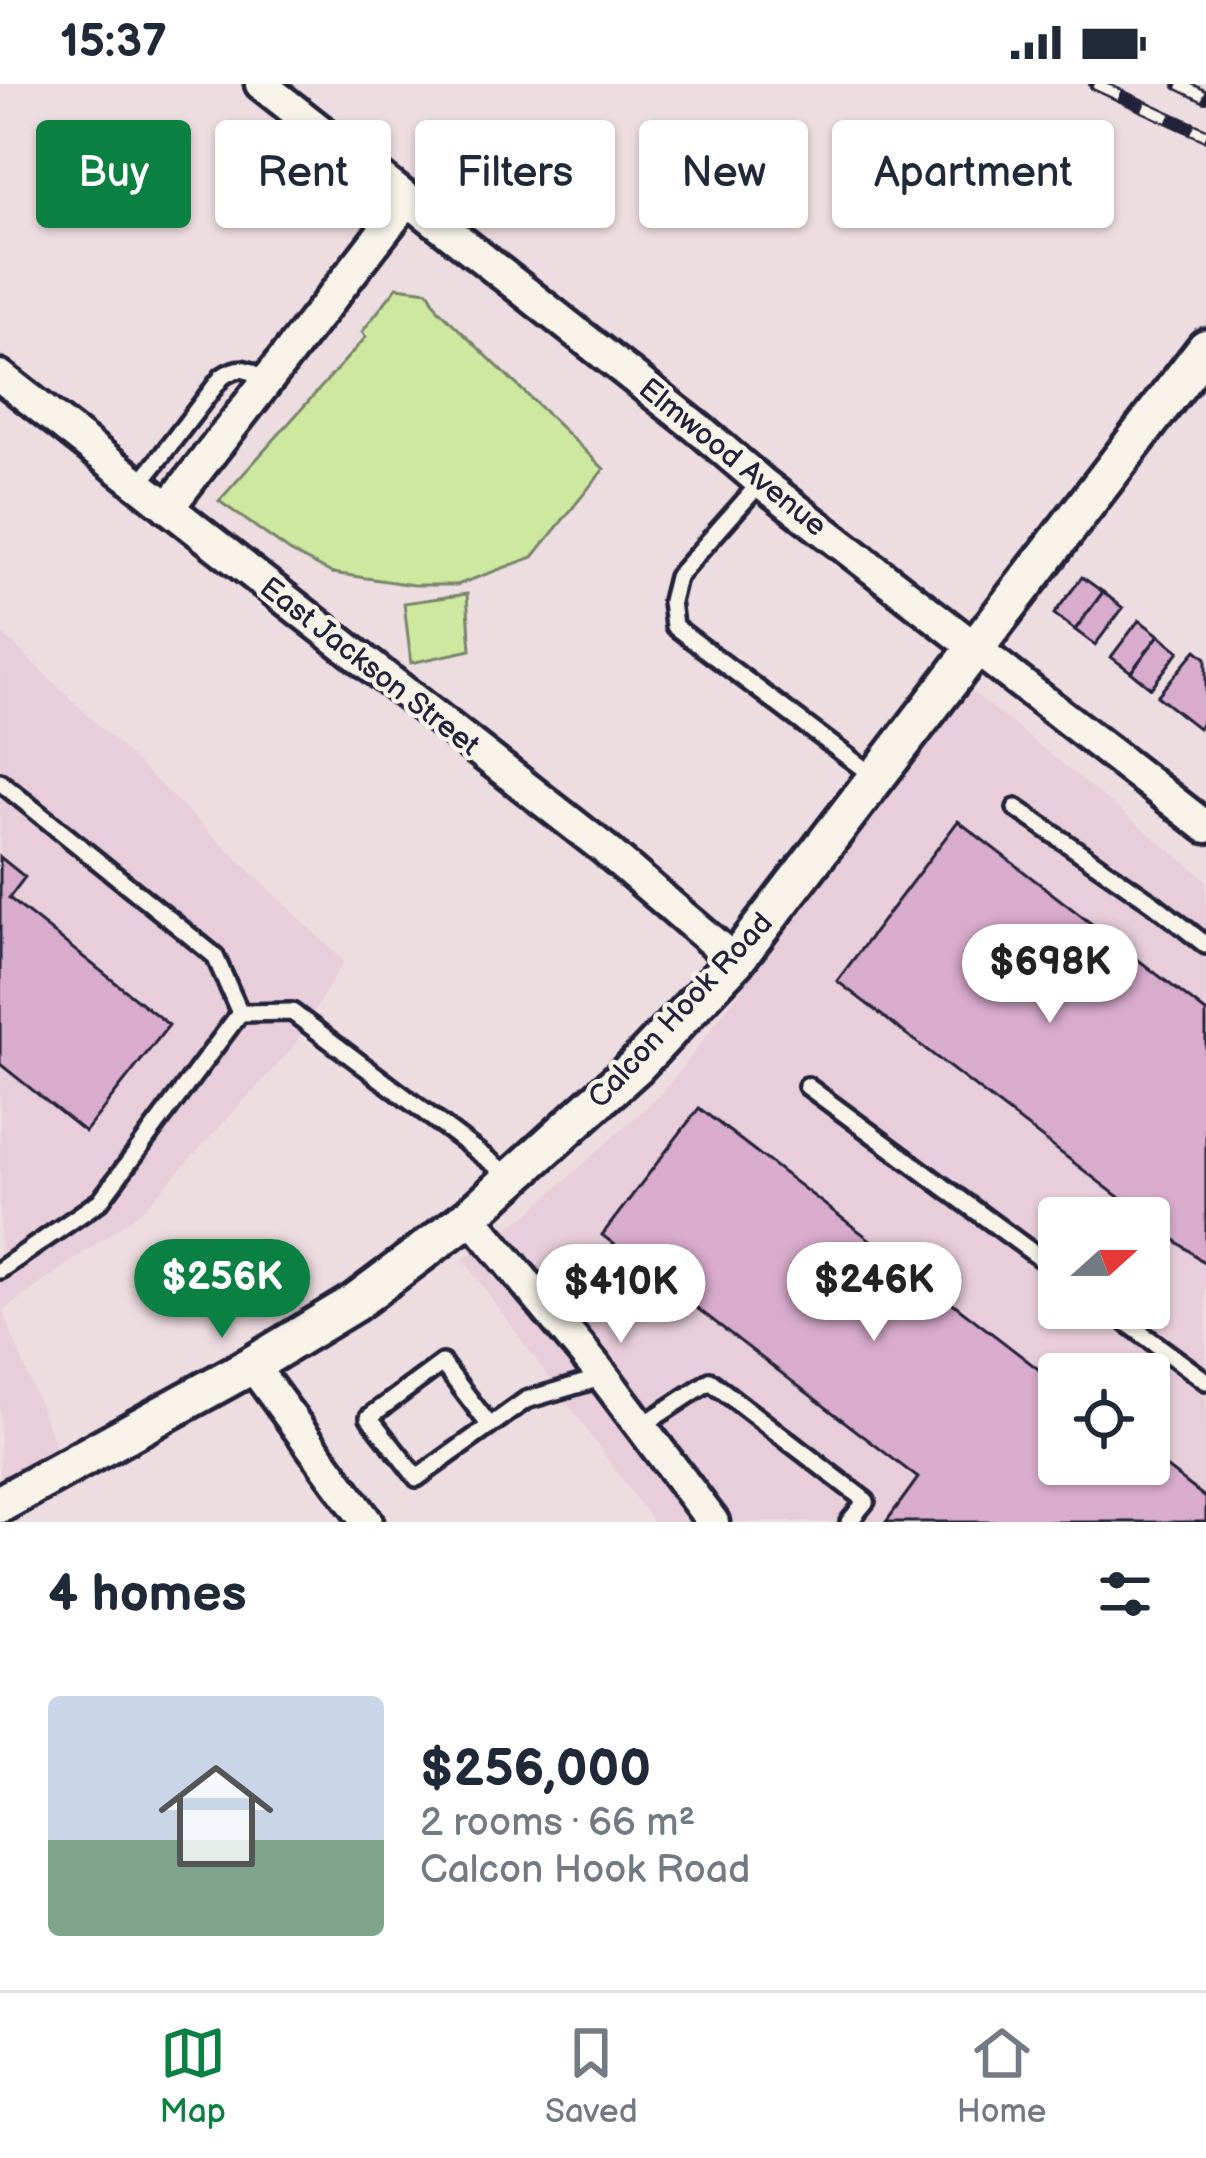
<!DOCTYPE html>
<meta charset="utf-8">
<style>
body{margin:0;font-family:"Balsamiq Sans",sans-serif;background:#f2f2f3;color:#1f2937;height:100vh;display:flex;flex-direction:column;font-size:45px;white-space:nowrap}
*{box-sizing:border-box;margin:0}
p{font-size:39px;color:#747a83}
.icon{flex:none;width:66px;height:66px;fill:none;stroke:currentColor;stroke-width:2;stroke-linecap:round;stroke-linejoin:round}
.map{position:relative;height:1438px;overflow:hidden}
.panel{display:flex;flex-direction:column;background:#fff;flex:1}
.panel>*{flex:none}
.guide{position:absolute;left:36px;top:36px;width:1134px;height:108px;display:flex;gap:24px}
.needle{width:78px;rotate:69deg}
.buttons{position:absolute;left:1038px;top:1113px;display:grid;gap:24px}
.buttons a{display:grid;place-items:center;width:132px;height:132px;border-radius:12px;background:#fff;box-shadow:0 3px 9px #0004;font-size:60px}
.price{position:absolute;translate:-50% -102px;padding:0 27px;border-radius:42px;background:#fff;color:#222;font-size:39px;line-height:78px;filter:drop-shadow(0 3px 6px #0008)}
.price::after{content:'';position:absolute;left:50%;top:72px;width:36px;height:27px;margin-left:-18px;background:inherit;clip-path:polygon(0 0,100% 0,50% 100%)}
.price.on{background:#0b8043;color:#fff}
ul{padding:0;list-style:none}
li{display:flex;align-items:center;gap:36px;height:300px;padding:0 48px}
li span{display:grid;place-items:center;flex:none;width:336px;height:240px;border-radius:12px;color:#555}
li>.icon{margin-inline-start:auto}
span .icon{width:144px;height:144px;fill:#fffc;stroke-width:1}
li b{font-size:51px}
h2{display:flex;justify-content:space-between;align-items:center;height:144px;padding:0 48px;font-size:51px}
.pill{padding:0 42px;border-radius:12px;background:#fff;box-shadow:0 3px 9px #0004;font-size:42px;line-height:108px}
.pill.on{background:#0b8043;color:#fff}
.status{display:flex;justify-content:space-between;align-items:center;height:84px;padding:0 60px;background:#fff;direction:ltr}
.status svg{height:33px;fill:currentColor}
.tab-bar{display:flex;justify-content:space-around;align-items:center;height:168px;border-top:3px solid #e0e1e3;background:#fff;font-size:33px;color:#747a83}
.tab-bar a{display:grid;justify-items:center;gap:6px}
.tab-bar .on{color:#0b8043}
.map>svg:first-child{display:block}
.built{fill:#e8ceda;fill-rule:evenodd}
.green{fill:#cee89f;stroke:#78856d;stroke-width:3}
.building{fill:#d9abcd;stroke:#22223b;stroke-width:3}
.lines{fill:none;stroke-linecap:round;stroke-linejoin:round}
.service-casing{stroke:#22223b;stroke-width:24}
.minor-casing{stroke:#22223b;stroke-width:39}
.tertiary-casing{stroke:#22223b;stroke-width:45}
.service{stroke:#f7f3e8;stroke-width:15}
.minor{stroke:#f7f3e8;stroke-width:30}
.tertiary{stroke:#f7f3e8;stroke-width:36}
.rail-casing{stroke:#22223b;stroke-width:14}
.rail{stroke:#f7f3e8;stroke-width:9;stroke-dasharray:27;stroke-linecap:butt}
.labels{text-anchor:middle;stroke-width:9;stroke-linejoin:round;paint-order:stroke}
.street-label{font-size:30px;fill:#22223b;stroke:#f7f3e8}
</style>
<div class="status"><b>15:37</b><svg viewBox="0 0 49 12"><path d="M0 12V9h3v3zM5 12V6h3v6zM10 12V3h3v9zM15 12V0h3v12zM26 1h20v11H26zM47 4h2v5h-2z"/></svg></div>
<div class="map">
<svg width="1206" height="1438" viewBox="0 0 1206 1438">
<rect width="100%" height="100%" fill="#eedde0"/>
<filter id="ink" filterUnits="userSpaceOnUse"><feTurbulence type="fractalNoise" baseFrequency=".00833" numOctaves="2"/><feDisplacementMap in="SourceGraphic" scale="24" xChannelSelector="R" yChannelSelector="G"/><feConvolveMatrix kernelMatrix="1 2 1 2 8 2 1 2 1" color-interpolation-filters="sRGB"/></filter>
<g filter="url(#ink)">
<g class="built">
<path d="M 0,547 L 344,877 L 291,966 L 143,1126 L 3,1227 L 61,1376 L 0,1401 Z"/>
<path d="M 970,606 L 1206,795 L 1206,1438 L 653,1438 L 463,1175 L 530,1128 L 664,1007 ZM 1059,1134 L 1149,1134 L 1149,1224 L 1059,1224 ZM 1059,1290 L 1149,1290 L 1149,1380 L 1059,1380 Z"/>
</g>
<g class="green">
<path d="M 397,203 L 428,207 L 438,225 L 604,385 L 533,473 L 457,501 L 414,501 L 332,489 L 291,468 L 219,417 L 366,253 L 362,248 Z"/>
<path d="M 467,510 L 471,566 L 411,579 L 404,519 Z"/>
</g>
<g class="building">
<path d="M 1082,493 L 1103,508 L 1075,546 L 1054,530 Z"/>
<path d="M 1103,508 L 1123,524 L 1095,561 L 1075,546 Z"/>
<path d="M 1139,536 L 1159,551 L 1131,588 L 1111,573 Z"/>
<path d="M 1159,551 L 1179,567 L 1151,604 L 1131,588 Z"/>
<path d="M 1196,566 L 1206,574 L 1206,634 L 1198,644 L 1157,612 Z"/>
<path d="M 958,737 L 1206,928 L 1206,1180 L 837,897 Z"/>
<path d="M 0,773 L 25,793 L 9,814 L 169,941 L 85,1048 L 0,980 Z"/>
<path d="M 699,1024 L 1059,1301 L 1059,1380 L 1149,1380 L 1149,1370 L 1206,1414 L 1206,1438 L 886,1438 L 918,1394 L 602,1151 Z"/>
</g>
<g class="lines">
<g class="service-casing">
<g id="service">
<path d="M 761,398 L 677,493 L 671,517 L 674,542 L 876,694"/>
<path d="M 139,401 L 222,293 C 241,280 248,285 266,297"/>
<path d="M 0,698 L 215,872 L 240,929 L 100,1117 L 0,1186"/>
<path d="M 1016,724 L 1154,820 L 1206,861"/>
<path d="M 240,929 L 292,928 L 511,1093"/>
<path d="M 807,1002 L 1059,1188"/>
<path d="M 1107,1224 L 1206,1297"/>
<path d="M 490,1342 L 442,1279 L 369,1333 L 417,1394 L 526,1316 L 604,1293"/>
<path d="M 640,1343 L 710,1297 L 866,1417 L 849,1438"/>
</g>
</g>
<g class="minor-casing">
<g id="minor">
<path d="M 261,0 L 699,345 L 761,398 L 1206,743"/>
<path d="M 0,292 L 606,766 L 735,877"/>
<path d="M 168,424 L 407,117"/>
<path d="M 470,1132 L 604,1293 L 713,1438"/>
<path d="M 252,1281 L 367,1438"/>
</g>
</g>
<g class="tertiary-casing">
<path id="tertiary" d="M 0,1420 L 252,1281 L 354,1219 L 470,1132 L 636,982 L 735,877 L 1206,264"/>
</g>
<use href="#service" class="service"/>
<use href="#minor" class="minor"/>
<use href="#tertiary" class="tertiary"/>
<g class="rail-casing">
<g id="rail">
<path d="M 1095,0 L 1206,51"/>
<path d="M 1179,0 L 1206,13"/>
</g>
</g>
<use href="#rail" class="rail"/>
</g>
</g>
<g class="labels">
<g class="street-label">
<text transform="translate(733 373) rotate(39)" y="10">Elmwood Avenue</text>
<text transform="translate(370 582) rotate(38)" y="10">East Jackson Street</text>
<text transform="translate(680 926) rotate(-47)" y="10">Calcon Hook Road</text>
</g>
</g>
</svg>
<div class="buttons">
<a><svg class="needle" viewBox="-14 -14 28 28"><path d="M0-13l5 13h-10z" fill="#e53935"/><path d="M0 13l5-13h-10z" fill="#747a83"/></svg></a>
<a><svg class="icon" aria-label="locate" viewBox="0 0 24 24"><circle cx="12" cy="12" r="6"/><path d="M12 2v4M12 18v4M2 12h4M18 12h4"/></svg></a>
</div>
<b class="price" style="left:1050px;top:942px">$698K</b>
<b class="price on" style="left:222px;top:1257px">$256K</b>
<b class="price" style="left:874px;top:1260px">$246K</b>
<b class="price" style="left:621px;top:1262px">$410K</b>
<div class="guide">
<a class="pill on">Buy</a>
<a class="pill">Rent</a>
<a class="pill">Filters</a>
<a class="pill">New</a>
<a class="pill">Apartment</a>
</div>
</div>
<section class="panel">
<h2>4 homes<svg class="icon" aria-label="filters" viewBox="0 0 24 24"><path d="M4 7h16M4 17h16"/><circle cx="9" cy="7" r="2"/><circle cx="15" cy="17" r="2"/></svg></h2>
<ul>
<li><span style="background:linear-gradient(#c9d6e8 60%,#7fa58c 0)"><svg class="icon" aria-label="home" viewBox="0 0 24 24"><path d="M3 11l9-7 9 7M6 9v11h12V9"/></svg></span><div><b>$256,000</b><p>2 rooms · 66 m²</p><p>Calcon Hook Road</p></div></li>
</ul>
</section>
<nav class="tab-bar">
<a class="on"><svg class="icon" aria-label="map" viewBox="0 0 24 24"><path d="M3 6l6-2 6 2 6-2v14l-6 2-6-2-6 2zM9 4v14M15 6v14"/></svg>Map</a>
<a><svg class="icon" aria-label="saved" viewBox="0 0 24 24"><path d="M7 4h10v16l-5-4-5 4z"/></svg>Saved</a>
<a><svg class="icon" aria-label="home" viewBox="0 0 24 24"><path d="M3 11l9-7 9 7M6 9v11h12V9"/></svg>Home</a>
</nav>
